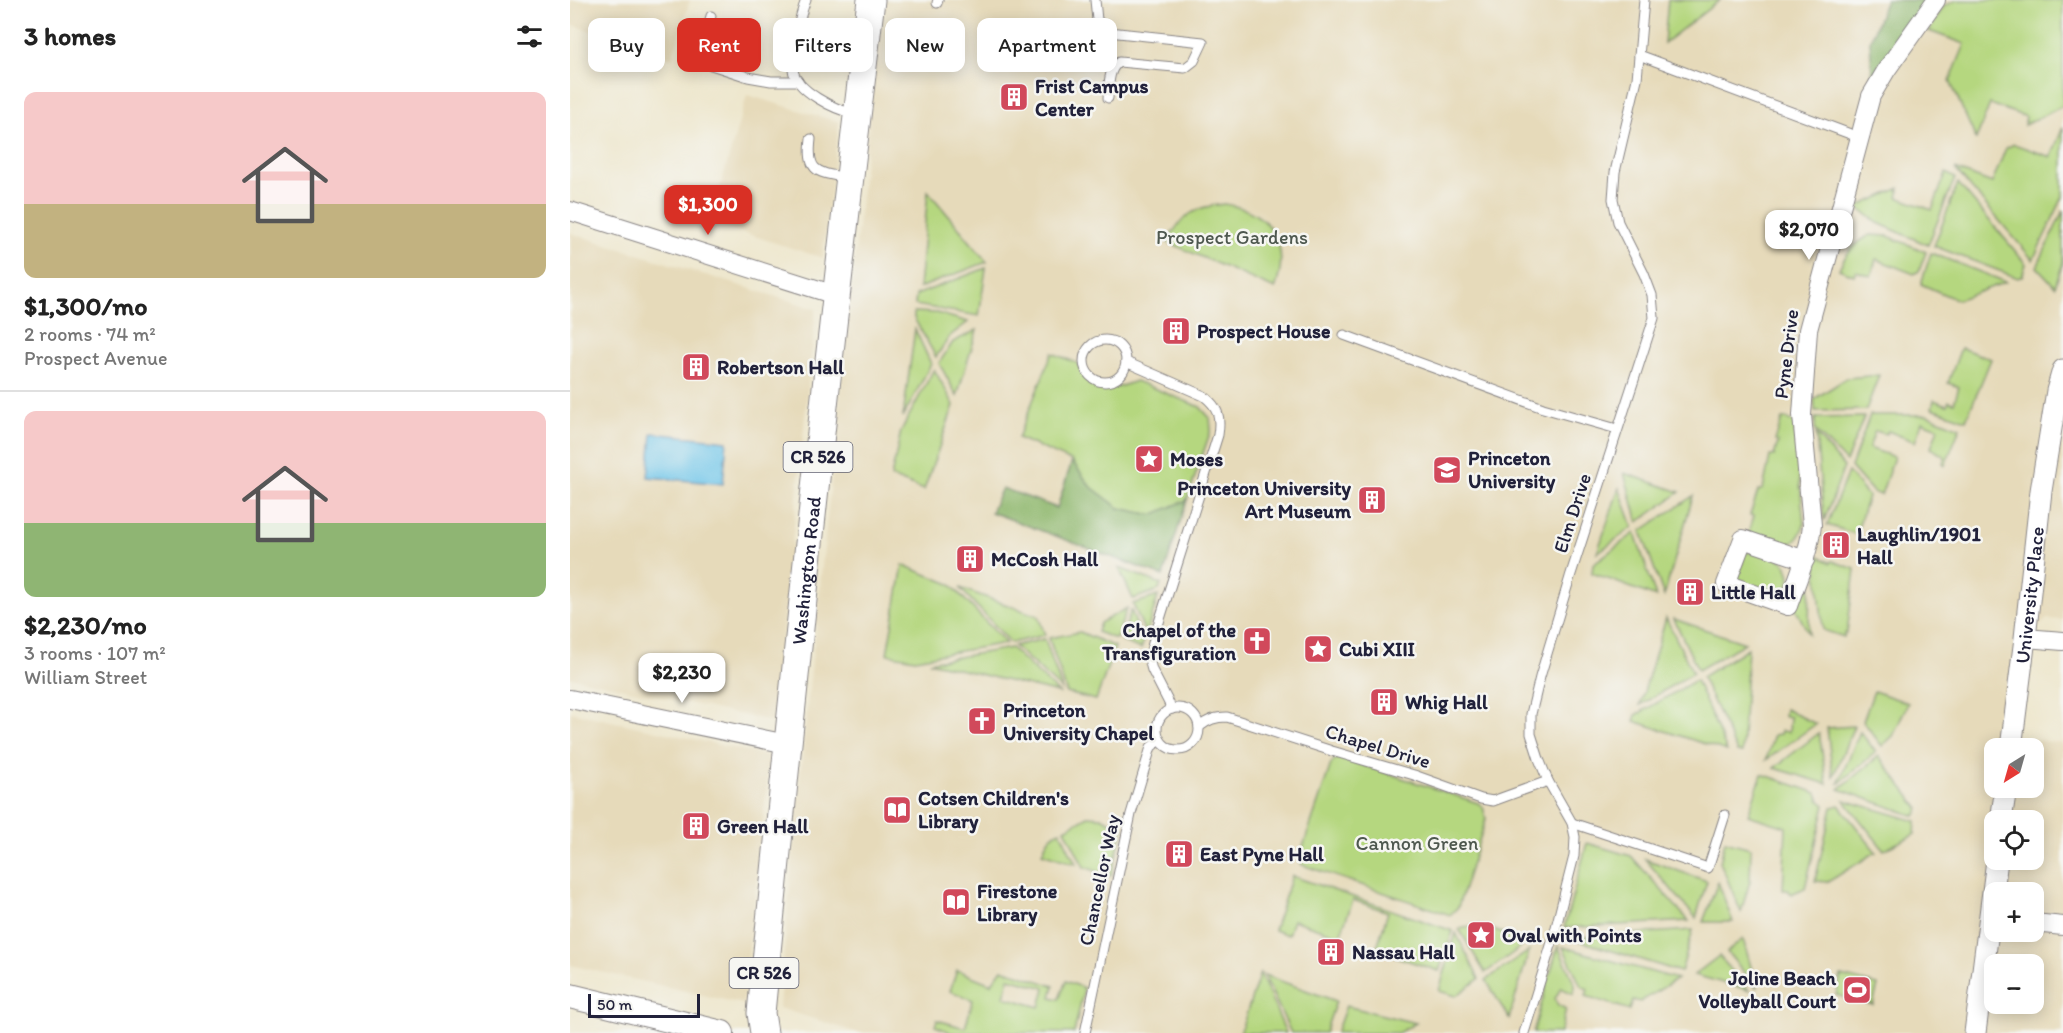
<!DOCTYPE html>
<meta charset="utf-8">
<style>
body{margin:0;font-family:Itim,sans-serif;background:#f2f2f2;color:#222;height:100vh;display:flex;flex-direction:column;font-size:22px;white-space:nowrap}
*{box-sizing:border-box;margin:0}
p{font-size:20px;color:#767676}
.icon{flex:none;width:33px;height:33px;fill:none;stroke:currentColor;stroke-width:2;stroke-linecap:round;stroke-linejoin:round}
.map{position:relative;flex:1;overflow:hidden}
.side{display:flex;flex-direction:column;background:#fff;width:570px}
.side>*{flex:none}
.top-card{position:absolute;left:18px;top:18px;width:570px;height:54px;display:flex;gap:12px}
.needle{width:39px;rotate:217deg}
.buttons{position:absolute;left:1414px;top:738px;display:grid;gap:12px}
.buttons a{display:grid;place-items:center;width:60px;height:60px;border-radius:12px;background:#fff;box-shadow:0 3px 15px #0003;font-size:30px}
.scale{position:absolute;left:18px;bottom:15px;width:112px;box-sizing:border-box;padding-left:6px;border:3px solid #22223b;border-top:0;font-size:16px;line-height:21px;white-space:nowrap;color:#22223b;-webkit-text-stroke:4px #f6f6f2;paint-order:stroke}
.price{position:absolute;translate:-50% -51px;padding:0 14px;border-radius:12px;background:#fff;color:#222;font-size:20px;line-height:39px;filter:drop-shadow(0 2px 3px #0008)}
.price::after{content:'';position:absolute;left:50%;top:36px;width:18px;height:14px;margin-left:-9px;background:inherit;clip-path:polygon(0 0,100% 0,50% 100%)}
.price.selected{background:#d93025;color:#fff}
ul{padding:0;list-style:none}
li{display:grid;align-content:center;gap:12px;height:318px;padding:0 24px}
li+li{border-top:2px solid #e0e0e0}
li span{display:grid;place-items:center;height:186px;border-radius:12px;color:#555}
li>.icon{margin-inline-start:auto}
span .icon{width:108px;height:108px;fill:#fffc;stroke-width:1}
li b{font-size:26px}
h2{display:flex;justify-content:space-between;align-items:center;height:72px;padding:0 24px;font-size:26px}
.pill{padding:0 21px;border-radius:12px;background:#fff;box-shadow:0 3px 15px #0003;font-size:21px;line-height:54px}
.pill.selected{background:#d93025;color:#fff}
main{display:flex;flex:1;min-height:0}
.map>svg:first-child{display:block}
.built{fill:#e6daba;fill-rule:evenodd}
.green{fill:#b5d77f;stroke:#6c7c5d;stroke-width:1.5;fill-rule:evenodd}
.forest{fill:#90b86e;stroke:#596d54;stroke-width:1.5}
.water{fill:#6cc4e9;stroke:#477392;stroke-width:1.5}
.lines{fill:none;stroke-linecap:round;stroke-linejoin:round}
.service-casing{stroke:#888484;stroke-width:11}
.minor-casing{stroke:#888484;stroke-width:20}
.tertiary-casing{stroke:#888484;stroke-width:23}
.secondary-casing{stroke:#888484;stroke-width:26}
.primary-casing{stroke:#888484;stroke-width:29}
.service{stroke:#fff;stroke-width:9}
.minor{stroke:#fff;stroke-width:18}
.tertiary{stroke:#fff;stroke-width:21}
.secondary{stroke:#fff;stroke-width:24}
.primary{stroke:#fff;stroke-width:27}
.labels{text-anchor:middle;stroke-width:5;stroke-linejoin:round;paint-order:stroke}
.shield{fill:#f6f6f2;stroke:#626272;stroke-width:1.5}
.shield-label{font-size:18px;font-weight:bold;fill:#22223b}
.poi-label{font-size:20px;font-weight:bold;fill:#22223b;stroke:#f6f6f2;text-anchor:start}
.park-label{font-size:20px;fill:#4e584f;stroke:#f6f6f2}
.street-label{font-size:20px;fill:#22223b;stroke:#f6f6f2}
</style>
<main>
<section class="side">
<h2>3 homes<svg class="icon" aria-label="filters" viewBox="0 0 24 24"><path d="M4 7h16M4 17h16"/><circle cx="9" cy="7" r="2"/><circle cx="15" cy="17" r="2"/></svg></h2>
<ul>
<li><span style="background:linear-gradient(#f6c9c9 60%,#c2b280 0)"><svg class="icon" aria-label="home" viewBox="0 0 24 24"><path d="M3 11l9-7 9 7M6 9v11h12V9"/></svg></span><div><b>$1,300/mo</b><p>2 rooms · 74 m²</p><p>Prospect Avenue</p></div></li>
<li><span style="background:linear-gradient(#f6c9c9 60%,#8fb573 0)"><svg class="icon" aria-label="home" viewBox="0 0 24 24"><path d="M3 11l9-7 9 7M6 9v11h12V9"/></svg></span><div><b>$2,230/mo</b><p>3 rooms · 107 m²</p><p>William Street</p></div></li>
</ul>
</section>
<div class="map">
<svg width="1493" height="1033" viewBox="0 0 1493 1033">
<rect width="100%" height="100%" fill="#f6f6f2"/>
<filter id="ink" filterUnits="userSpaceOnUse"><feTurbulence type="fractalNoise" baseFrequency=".0167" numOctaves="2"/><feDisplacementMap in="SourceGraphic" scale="12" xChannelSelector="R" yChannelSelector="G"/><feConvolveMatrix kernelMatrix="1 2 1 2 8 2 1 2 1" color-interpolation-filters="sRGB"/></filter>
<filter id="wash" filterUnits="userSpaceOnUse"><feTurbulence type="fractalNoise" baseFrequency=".008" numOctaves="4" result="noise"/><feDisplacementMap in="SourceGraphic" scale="24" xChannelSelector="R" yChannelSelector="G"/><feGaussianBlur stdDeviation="1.35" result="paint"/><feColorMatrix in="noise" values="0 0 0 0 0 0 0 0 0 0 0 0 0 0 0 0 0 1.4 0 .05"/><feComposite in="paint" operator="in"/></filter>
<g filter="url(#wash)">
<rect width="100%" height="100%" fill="#eee7ce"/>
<g class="built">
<path d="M 0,0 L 120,0 L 102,58 L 0,24 Z"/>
<path d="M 312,0 L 1493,0 L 1493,620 L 1477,619 L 1455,638 L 1443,737 L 1493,743 L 1493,1033 L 288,1033 L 209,1008 L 231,765 ZM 1425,748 L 1464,748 L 1464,788 L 1425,788 ZM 1425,820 L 1464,820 L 1464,860 L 1425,860 ZM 1425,892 L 1464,892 L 1464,932 L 1425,932 ZM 1425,964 L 1464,964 L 1464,1004 L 1425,1004 Z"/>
<path d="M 177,95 L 269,122 L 253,258 L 140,222 Z"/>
<path d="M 0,233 L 246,309 L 204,722 L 0,677 Z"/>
<path d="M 0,712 L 200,756 L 173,1004 L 0,965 Z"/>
</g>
<g class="green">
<path d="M 1098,0 L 1150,0 L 1094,43 Z"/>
<path d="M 1387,0 L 1493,0 L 1493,106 L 1454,125 L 1456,117 L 1420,104 L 1406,139 L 1380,81 L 1395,44 L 1359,31 L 1374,6 Z"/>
<path d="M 1493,127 L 1493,197 L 1463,260 L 1385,169 L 1422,183 L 1436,148 L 1444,144 L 1481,157 Z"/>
<path d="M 1376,173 L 1385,178 L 1358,245 L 1308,223 L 1287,207 L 1330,188 L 1327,197 L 1362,210 Z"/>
<path d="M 1388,183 L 1456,264 L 1452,276 L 1448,278 L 1364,246 Z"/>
<path d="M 358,191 L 417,262 L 349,288 Z"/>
<path d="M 655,204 C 702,212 721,245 705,289 L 597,242 C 611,216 625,206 655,204 Z"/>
<path d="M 1493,211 L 1493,263 L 1485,286 L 1467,267 Z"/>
<path d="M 1300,235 L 1318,236 L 1356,252 L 1349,271 L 1344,274 L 1306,259 L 1301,276 L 1286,271 L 1284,275 L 1269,269 C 1276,253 1284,244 1300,235 Z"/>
<path d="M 1361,253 L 1436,282 L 1387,300 L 1351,284 Z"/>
<path d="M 416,268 L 409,316 L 345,305 L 346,295 Z"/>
<path d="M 344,312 L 367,313 L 398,322 L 380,336 L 366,357 L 344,318 Z"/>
<path d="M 345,329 L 361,364 L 333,417 Z"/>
<path d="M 407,330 L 387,396 L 369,363 L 383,342 Z"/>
<path d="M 1391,348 L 1421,359 L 1396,420 L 1362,408 L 1364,400 L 1377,405 L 1379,401 L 1384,403 L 1389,387 L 1378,383 Z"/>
<path d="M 482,353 L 507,363 C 522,394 538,392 566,381 L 630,407 L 640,418 L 641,430 L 617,500 L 582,515 L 549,508 L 520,486 L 502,461 L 448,438 Z"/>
<path d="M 364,369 L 384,405 L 354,490 L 321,477 L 331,431 Z"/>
<path d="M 1309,375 L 1296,410 L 1245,411 L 1244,399 L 1277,378 Z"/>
<path d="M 1300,415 L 1357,415 L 1390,428 L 1375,465 L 1373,463 L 1375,457 L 1361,448 L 1368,428 L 1352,422 L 1345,442 L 1318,431 L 1316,434 L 1305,431 L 1299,448 L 1324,457 L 1311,495 L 1303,492 L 1281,467 Z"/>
<path d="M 1294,417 L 1276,462 L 1245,430 L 1245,418 Z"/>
<path d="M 1212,419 L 1217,419 L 1224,422 L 1234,524 C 1224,558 1203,542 1178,534 L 1184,516 L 1180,515 L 1188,491 L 1193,489 L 1200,456 L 1204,456 L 1208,442 L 1205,441 Z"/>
<path d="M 1246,434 L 1274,467 L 1254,521 Z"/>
<path d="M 1278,472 L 1298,496 L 1286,534 L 1257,525 Z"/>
<path d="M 1054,473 L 1110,492 L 1068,522 Z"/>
<path d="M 1049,488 L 1063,527 L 1027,553 Z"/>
<path d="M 1123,496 L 1094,596 L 1071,531 Z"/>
<path d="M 1065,533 L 1086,597 L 1022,573 L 1023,564 Z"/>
<path d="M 1175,552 C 1186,553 1200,554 1209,559 C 1214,561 1217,566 1218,570 C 1224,583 1215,592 1204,597 L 1177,588 L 1168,578 Z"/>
<path d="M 1249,556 L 1261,563 L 1262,561 L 1285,569 L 1277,633 L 1275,633 L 1274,637 L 1253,630 L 1246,562 Z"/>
<path d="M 333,565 L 380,584 L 436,643 L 345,659 L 317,654 Z"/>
<path d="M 549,568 L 591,584 L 589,590 L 563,599 Z"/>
<path d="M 1240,570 L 1239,634 L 1225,608 Z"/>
<path d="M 390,588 L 468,616 L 475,635 L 441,643 Z"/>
<path d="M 588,596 L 576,635 L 563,604 Z"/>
<path d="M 557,608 L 546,639 L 527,632 L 530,623 Z"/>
<path d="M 561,610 L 573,643 L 571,649 L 551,641 Z"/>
<path d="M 1096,618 L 1123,673 L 1070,705 Z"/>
<path d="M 1104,619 L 1175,643 L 1128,670 Z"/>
<path d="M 510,632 L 545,647 L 526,700 L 497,693 L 479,638 Z"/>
<path d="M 475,639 L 492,690 L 444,646 Z"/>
<path d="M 441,648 L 489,693 L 359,662 Z"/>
<path d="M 1178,648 L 1172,753 L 1167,752 L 1132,677 Z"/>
<path d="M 1126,680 L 1157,751 L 1064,721 L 1066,715 Z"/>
<path d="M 1304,691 L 1338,703 L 1323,736 L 1312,746 L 1293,721 Z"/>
<path d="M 1215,709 L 1246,724 L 1196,760 L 1204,735 L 1210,734 L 1211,731 L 1219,732 L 1220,717 L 1214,716 Z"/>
<path d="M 1284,726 L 1263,777 L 1257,728 Z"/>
<path d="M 1290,732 L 1306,752 L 1268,784 Z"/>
<path d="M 1249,733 L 1257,784 L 1204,768 Z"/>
<path d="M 1309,756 L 1349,809 L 1345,816 L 1269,789 Z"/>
<path d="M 771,758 L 908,803 L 913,807 L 916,819 L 888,907 L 880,915 L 732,865 L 729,859 L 761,764 L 765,759 Z"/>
<path d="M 1192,774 L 1247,793 L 1250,801 L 1255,805 L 1235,888 L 1221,894 L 1218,890 L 1213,890 L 1216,827 L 1178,815 Z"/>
<path d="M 1274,800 L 1346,821 L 1345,834 L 1314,850 Z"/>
<path d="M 1269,805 L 1306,852 L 1258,882 L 1245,881 L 1262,807 Z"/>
<path d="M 518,816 L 531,817 L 553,828 L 541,876 L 514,867 L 495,829 Z"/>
<path d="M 490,831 L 506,864 L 472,853 C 476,843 480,835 490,831 Z"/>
<path d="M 1155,841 L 1181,848 L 1180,881 L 1171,912 L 1150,862 Z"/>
<path d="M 1017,843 L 1061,856 L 1119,921 L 994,928 Z"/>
<path d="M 1075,859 L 1137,881 L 1126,918 Z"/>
<path d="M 722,876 L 883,931 L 869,971 L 806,950 L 818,912 L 783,900 L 770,936 L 723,920 L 718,935 L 704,930 Z"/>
<path d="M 1148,882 L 1163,922 L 1133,922 Z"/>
<path d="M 909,925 L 958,942 L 915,973 L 889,929 Z"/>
<path d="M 1123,930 L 1111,972 L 1000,938 Z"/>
<path d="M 886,933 L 909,979 L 886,996 L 869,991 Z"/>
<path d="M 1173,939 L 1187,988 L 1157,952 Z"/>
<path d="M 988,946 L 1005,985 L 1004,994 L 991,988 L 985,999 L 988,1005 L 996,1009 L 990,1033 L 963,1033 Z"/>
<path d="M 993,947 L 1107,979 L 1070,1002 L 1063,1000 L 1060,1010 L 1016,996 L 1018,989 L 1011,986 Z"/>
<path d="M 959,951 L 939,1019 L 916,980 Z"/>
<path d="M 1149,956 L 1179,990 L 1124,975 Z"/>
<path d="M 432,969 L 484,986 L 481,997 L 489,999 L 496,981 L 514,988 L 504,1033 L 378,1033 L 378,1031 L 365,1026 L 367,1020 L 395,1028 L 403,1000 L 380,991 L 387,970 L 421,984 ZM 439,978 L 475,988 L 470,1007 L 434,997 Z"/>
<path d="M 690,973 L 716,1033 L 670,1033 Z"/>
<path d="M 694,975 L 766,1001 L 755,1033 L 721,1033 Z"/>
<path d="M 1271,976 L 1308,985 L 1303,1005 L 1266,995 Z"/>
<path d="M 776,1006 L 846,1023 L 828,1033 L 766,1033 Z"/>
</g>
<g class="forest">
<path d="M 1316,0 L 1357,0 L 1302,76 L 1300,41 Z"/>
<path d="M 502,461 L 520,486 L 549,508 L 582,515 L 617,500 L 593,576 L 421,512 L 432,488 L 487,508 Z"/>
</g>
<path class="water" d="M 82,433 L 157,441 L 153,484 L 78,477 Z"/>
</g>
<g filter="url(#ink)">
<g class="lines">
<g class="service-casing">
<g id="service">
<path d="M 236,0 C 230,15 221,53 223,69 C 225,91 266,110 285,114"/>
<path d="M 525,0 L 527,20 L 539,32 L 633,42 L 624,61 L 615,68 L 549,62 C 538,69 539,86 538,98"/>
<path d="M 367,3 L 368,0"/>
<path d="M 141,16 L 129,56 L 132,62 L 178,77 L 201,81 L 228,81"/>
<path d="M 1069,55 L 1291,138"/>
<path d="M 241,139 C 237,173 247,172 277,178"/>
<path d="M 774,335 L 973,408 L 1047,429"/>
<circle cx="535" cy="361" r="21"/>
<path d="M 556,362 L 634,396 C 648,407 651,416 648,435 L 585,635 L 579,659 L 582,670 L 602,709"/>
<circle cx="608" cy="729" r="21"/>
<path d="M 629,727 C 638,720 645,717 657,717 L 762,751 L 844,775 L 911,799 L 923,801 L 978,781"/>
<path d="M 1002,823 L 1138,868 L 1155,815"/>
<path d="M 515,1033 L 561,814 L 581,747 L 590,740"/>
<path d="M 954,1033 L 983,939 L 1004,856 L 1005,837 L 1002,823 L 978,781 L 969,759 L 961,734 L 961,714 L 970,677 L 1000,577 L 1084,318 L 1082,295 L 1074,274 L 1048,222 L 1043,199 L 1045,172 L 1067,79 L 1074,0"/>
</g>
</g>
<g class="minor-casing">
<g id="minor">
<path d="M 0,211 L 265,295"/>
<path d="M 1235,560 L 1173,539 L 1156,584 L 1218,606 C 1227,580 1239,553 1242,525 L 1232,415 L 1238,330 L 1301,96 L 1317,69 L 1366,0"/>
<path d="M 1455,638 L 1493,641"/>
<path d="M 0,699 L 217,744"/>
<path d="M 1464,923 L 1493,926"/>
</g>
</g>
<g class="tertiary-casing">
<g id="tertiary">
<path id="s1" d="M 1441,748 L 1455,638 L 1471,491 L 1487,391 L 1493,370"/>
<path d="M 1431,820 L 1436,788"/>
<path d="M 1405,1033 L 1427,860"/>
</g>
</g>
<g class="secondary-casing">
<path id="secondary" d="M 0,996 L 152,1033"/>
</g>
<g class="primary-casing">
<g id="primary">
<path id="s2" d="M 194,1033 L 191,1013 C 224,675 260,337 301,0"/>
</g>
</g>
<use href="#service" class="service"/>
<use href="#minor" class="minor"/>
<use href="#tertiary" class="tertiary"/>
<use href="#secondary" class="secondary"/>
<use href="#primary" class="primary"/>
</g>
</g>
<defs>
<g id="building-square" transform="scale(1.5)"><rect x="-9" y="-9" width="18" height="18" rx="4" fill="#d1495b" stroke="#f6f6f2"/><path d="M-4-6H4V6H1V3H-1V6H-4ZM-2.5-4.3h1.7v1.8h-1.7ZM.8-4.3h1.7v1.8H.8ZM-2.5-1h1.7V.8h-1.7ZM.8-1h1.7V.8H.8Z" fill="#fff"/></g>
<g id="sight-square" transform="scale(1.5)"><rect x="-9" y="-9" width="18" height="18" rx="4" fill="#d1495b" stroke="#f6f6f2"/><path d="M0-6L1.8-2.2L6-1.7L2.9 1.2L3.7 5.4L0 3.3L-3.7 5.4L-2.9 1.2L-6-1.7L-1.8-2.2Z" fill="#fff"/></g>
<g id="university-square" transform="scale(1.5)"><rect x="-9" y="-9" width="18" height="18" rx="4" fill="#d1495b" stroke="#f6f6f2"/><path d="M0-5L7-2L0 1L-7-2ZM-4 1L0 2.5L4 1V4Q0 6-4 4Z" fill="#fff"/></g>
<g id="church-square" transform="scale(1.5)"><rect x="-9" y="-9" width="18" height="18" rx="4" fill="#d1495b" stroke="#f6f6f2"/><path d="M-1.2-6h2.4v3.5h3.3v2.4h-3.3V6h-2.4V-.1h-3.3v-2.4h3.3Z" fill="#fff"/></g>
<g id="library-square" transform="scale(1.5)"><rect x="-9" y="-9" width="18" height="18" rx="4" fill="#d1495b" stroke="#f6f6f2"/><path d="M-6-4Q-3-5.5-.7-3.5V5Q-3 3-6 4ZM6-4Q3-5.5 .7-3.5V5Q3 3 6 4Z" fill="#fff"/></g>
<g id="stadium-square" transform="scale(1.5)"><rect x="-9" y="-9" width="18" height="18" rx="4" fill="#d1495b" stroke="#f6f6f2"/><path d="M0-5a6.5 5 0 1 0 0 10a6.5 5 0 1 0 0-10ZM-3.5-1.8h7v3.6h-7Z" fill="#fff"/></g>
</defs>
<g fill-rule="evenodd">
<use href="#building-square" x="444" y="97"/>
<use href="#building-square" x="606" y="331"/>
<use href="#building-square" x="126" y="367"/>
<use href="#sight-square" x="579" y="459"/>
<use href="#university-square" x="877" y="470"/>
<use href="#building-square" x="802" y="500"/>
<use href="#building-square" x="1266" y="545"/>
<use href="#building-square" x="400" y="559"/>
<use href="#building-square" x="1120" y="592"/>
<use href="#church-square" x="687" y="641"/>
<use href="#sight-square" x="748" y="649"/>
<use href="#building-square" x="814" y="702"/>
<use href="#church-square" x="412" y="721"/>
<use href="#library-square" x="327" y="810"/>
<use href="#building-square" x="126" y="826"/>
<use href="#building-square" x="609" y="854"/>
<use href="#library-square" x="386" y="902"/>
<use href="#sight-square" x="911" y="935"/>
<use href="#building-square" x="761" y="952"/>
<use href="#stadium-square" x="1287" y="990"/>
</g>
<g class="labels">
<g class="shield">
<rect x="213.5" y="442" width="69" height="30" rx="4.5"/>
<rect x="159.5" y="958" width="69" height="30" rx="4.5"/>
</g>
<g class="shield-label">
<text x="248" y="463">CR 526</text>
<text x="194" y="979">CR 526</text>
</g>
<g class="poi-label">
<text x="465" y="93">Frist Campus<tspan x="465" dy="23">Center</tspan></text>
<text x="627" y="338">Prospect House</text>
<text x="147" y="374">Robertson Hall</text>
<text x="898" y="465">Princeton<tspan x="898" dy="23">University</tspan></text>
<text x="600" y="466">Moses</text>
<text x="781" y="495" text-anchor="end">Princeton University<tspan x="781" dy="23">Art Museum</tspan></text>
<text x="1287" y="541">Laughlin/1901<tspan x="1287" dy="23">Hall</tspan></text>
<text x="421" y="566">McCosh Hall</text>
<text x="1141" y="599">Little Hall</text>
<text x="666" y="637" text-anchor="end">Chapel of the<tspan x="666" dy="23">Transfiguration</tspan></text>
<text x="769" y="656">Cubi XIII</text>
<text x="835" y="709">Whig Hall</text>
<text x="433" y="717">Princeton<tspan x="433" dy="23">University Chapel</tspan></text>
<text x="348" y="805">Cotsen Children's<tspan x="348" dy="23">Library</tspan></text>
<text x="147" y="833">Green Hall</text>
<text x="630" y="861">East Pyne Hall</text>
<text x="407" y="898">Firestone<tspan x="407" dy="23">Library</tspan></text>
<text x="932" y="942">Oval with Points</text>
<text x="782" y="959">Nassau Hall</text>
<text x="1266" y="985" text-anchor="end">Joline Beach<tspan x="1266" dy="23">Volleyball Court</tspan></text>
</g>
<g class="park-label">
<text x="662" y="244">Prospect Gardens</text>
<text x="847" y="850">Cannon Green</text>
</g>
<g class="street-label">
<text transform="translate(1216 354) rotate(-83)" y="7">Pyne Drive</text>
<text transform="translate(1002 513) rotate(-72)" y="7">Elm Drive</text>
<text dy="7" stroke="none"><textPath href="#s2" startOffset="465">Washington Road</textPath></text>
<text dy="7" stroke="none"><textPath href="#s1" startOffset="154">University Place</textPath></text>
<text transform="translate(808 746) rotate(17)" y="7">Chapel Drive</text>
<text transform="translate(529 880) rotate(-78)" y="7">Chancellor Way</text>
</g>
</g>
</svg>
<div class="buttons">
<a><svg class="needle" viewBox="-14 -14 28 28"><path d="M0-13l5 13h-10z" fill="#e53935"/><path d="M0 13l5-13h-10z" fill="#767676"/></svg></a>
<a><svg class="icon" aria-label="locate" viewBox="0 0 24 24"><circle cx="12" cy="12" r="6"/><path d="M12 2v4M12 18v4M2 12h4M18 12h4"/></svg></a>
<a>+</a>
<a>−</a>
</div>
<div class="scale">50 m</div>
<b class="price selected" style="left:138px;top:236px">$1,300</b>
<b class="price" style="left:1239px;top:261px">$2,070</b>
<b class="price" style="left:112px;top:704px">$2,230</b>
<div class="top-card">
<a class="pill">Buy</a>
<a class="pill selected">Rent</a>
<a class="pill">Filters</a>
<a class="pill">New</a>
<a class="pill">Apartment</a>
</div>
</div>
</main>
